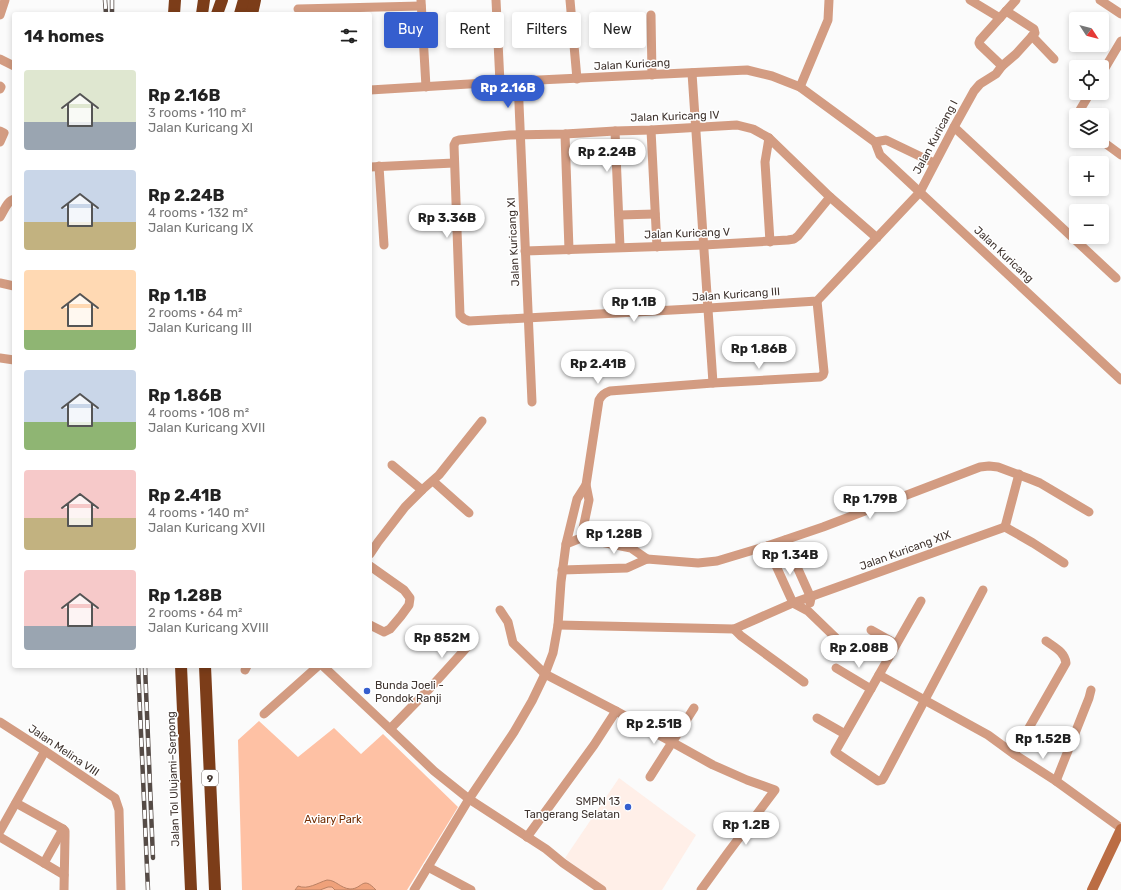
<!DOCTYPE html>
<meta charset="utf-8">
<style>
body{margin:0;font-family:Rubik,sans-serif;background:#f6f6f6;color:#222;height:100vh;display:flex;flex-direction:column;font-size:15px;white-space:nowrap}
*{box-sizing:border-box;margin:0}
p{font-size:13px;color:#767676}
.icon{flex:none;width:22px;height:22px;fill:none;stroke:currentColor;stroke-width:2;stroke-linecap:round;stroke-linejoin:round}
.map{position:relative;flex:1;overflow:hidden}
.sheet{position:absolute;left:12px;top:12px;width:360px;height:656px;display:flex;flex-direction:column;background:#fff;border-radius:4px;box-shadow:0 2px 6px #0003}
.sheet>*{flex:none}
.hud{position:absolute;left:384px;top:12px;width:380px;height:36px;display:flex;gap:8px}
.needle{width:26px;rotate:126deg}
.fabs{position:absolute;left:1069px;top:12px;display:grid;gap:8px}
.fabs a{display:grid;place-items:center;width:40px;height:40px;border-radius:4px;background:#fff;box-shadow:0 2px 6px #0003;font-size:20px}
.price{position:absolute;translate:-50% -34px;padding:0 9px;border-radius:14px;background:#fff;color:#222;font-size:13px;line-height:26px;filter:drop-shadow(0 1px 2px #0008)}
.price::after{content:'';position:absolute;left:50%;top:24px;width:12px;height:9px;margin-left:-6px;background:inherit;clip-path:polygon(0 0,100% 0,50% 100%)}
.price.current{background:#355ece;color:#fff}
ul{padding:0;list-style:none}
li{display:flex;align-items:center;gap:12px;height:100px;padding:0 12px}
li span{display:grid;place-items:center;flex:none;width:112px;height:80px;border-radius:4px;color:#555}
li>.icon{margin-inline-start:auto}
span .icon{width:48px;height:48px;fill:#fffc;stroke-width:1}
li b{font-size:17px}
h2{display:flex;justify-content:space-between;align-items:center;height:48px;padding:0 12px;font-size:17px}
.pill{padding:0 14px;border-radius:4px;background:#fff;box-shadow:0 2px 6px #0003;font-size:14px;line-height:36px}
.pill.current{background:#355ece;color:#fff}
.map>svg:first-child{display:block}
.built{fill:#ffefe8}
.green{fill:#fec1a4}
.water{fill:#efa17a;stroke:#ba8164}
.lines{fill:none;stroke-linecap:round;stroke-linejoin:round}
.street{stroke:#d39c82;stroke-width:9}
.secondary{stroke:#bb6d44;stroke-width:10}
.highway{stroke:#7c3d19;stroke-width:12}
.rail-casing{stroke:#554b46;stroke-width:4.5}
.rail{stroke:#fff;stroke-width:3;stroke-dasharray:9;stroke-linecap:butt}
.poi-dot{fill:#355ece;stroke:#fff;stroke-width:1.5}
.labels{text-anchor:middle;stroke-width:3;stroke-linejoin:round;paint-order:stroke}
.shield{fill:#fff;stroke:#79726e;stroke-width:1}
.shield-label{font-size:10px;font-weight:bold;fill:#403530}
.street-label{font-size:11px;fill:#403530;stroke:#fff}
.poi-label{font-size:11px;fill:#403530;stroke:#fff;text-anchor:start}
.park-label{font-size:11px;fill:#712c00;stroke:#fff}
</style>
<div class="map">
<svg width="1121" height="890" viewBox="0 0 1121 890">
<rect width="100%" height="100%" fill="#fbfbfb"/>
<path class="built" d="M 619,778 L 696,835 L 662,890 L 608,890 L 565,858 Z"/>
<path class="green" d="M 259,721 L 298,757 L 334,728 L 361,754 L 383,734 L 458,807 L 407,890 L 242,890 L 238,740 Z"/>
<path class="water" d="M 327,880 C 336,880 340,888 350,889 C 363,889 362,875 376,890 L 335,890 L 332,887 L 328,887 L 320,890 L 295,890 L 298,886 C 308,890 317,883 327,880 Z"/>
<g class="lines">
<g class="street">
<path d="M 421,0 L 426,87"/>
<path d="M 496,0 L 500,83"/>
<path d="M 570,0 L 577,79"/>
<path d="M 970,0 L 1000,18"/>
<path d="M 1100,0 L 1121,14"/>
<path d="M 298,9 L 421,6"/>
<path d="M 0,15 L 5,0"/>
<path d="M 651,15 L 652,75"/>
<path d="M 1032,36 L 1054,59"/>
<path d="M 0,59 L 14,66"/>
<path d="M 1002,66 L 1016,54 L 1035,33 L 1034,29 L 1006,11"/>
<path d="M 692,73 L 713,383"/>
<path d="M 1102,73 L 1121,41"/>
<path d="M 518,81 L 532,402"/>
<path d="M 0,86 L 1,87 L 0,89"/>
<path d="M 800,87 L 828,20 L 829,0"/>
<path d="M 370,90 L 518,81 L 747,70 L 772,76 L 800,87 L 875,142 L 880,155 L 1121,380"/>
<path d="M 1077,115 L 1090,93"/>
<path d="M 954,127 L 1116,278"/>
<path d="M 651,130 L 657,247"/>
<path d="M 0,131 L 4,133 L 0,142"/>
<path d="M 615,131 L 620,247"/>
<path d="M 565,134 L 569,250"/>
<path d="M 769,138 L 765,162 L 770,242"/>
<path d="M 1102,141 L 1121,155"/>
<path d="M 875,142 L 886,140 L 934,163"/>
<path d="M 379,166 L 384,245"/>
<path d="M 370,167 L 454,163"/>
<path d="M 619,215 L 655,214"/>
<path d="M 0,217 C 4,211 7,201 14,199"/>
<path d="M 877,238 L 830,197 L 769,138 L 753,129 L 737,125 L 651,130 L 615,131 L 565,134 L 510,135 L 459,140 L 456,141 L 454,145 L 460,315 L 464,319 L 469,321 L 709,308 L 817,301 L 920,192 L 954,127 L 974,91 L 980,84 L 996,74 L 1002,66 L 980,45 L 979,43 L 980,40 L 1016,0"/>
<path d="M 525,251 L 704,245 L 788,240 L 794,239 L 798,236 L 830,197"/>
<path d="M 0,283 L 14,286"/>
<path d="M 0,358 L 14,360"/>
<path d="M 392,465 L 422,490"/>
<path d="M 433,481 L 469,513"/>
<path d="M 1005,527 L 1019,474"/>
<path d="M 581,538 L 589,500 L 586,485 L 599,400 C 602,395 604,393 610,391 L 713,383 L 820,377 L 823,375 L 824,372 L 817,301"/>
<path d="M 785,540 L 811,598 L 810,603"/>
<path d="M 566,544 L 581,538 L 631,548 L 647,559"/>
<path d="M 767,546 L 793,603 L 808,611 L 839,641"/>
<path d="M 370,554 L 378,542 L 405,507 L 422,490 L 439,475 L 482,421"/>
<path d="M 370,566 L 404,590 L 410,598 L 409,605 L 401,616 L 390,629 L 384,632 L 370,625"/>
<path d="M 562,570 L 627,568 L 647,559 L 698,563 L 717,561 L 767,546 L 823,527 L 980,467 L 989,466 L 998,467 L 1030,479 L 1040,483 L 1089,512"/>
<path d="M 921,601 L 835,752 L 878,781 L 882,780 L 884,777 L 983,590"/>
<path d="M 500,610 L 508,622 L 513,643 L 545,674 L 616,711 L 713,765 L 747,780 L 775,790 L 727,854 L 701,890"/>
<path d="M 558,625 L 734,629 L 793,603 L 1005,527 L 1033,543 L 1064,563"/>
<path d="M 734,629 L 741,636 L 804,682"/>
<path d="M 871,630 L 896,644"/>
<path d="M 323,666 L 390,729 L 434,771 L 469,799 L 546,849 L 563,863 L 602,890"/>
<path d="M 836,668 L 871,689"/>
<path d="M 245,670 L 247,666"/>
<path d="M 879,675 L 988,735 L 1014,754 L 1056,781 L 1121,828"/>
<path d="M 264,714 L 318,666"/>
<path d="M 817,718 L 845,734"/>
<path d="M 0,722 L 45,751 L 115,798 L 119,810 L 121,890"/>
<path d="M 390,729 L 431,687 L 469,645"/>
<path d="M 1014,754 L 1066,663 C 1065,652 1054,647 1046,641"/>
<path d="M 650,777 L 694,708"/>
<path d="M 1056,781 L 1089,698 L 1091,690"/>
<path d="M 16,803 L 63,829 L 65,831 L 65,836 L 64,890"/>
<path d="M 0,831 L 45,751"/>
<path d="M 0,837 L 64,875"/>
<path d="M 527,837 L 594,745 L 616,711"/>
<path d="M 44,863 L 63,829"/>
<path d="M 428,867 L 471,890"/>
<path d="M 414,890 L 469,799 L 514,732 L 532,701 L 545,674 L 553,653 L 558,625 L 561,582 L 566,544 L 577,499 L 586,485"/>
</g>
<path class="secondary" d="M 1092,890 L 1121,829"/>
<g class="highway">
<path d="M 174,14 L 175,0"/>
<path d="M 202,14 L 204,0"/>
<path d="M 217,14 L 222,0"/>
<path d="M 240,14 L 244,0"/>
<path d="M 252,14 L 255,0"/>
<path d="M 181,666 L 191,890"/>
<path d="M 205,666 L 215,890"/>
</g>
<g class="rail-casing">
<g id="rail">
<path d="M 105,0 L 106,14"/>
<path d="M 112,0 L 112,14"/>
<path d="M 138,666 L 148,890"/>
<path d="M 145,666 L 153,858"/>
</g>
</g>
<use href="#rail" class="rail"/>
</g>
<g class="poi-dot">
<circle cx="367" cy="691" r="4"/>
<circle cx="628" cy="807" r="4"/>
</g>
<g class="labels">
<rect class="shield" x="202" y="770" width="16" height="16" rx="3"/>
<g class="shield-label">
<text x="210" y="782">9</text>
</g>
<g class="street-label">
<text transform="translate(632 64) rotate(-3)" y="4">Jalan Kuricang</text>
<text transform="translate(675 116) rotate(-2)" y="4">Jalan Kuricang IV</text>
<text transform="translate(935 137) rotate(-62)" y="4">Jalan Kuricang I</text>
<text transform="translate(687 233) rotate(-2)" y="4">Jalan Kuricang V</text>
<text transform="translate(513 242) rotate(-93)" y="4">Jalan Kuricang XI</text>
<text transform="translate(1004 254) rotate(43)" y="4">Jalan Kuricang</text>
<text transform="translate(736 294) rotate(-4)" y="4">Jalan Kuricang III</text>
<text transform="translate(905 550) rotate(-20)" y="4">Jalan Kuricang XIX</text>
<text transform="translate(64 750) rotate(34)" y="4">Jalan Melina VIII</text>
<text transform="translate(173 779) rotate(-92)" y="4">Jalan Tol Ulujami–Serpong</text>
</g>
<g class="poi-label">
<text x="375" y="689">Bunda Joeli -<tspan x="375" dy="13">Pondok Ranji</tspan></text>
<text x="620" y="805" text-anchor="end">SMPN 13<tspan x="620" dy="13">Tangerang Selatan</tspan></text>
</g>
<g class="park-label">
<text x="333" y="823">Aviary Park</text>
</g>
</g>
</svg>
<div class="fabs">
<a><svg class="needle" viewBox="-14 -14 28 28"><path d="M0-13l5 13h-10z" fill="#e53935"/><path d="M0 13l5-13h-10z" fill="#767676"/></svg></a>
<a><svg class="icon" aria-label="locate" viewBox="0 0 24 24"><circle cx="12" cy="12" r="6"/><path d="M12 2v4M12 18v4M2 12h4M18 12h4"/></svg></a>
<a><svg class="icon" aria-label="layers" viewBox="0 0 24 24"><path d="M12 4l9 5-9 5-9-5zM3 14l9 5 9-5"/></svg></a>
<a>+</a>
<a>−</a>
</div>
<b class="price current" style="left:508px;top:109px">Rp 2.16B</b>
<b class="price" style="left:607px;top:173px">Rp 2.24B</b>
<b class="price" style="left:447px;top:239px">Rp 3.36B</b>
<b class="price" style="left:634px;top:323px">Rp 1.1B</b>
<b class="price" style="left:759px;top:370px">Rp 1.86B</b>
<b class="price" style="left:598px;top:385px">Rp 2.41B</b>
<b class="price" style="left:870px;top:520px">Rp 1.79B</b>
<b class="price" style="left:614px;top:555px">Rp 1.28B</b>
<b class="price" style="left:790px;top:576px">Rp 1.34B</b>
<b class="price" style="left:442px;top:659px">Rp 852M</b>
<b class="price" style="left:859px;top:669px">Rp 2.08B</b>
<b class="price" style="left:654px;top:745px">Rp 2.51B</b>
<b class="price" style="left:1043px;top:760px">Rp 1.52B</b>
<b class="price" style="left:746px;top:846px">Rp 1.2B</b>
<div class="hud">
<a class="pill current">Buy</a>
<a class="pill">Rent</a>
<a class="pill">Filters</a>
<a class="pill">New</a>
</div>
<section class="sheet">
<h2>14 homes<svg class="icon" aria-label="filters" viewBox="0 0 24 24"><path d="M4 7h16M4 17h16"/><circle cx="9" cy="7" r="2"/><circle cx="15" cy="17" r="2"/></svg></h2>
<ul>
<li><span style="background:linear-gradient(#dfe7d0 65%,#9aa5b1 0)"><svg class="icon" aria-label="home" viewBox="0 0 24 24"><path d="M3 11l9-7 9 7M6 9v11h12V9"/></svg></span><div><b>Rp 2.16B</b><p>3 rooms · 110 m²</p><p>Jalan Kuricang XI</p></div></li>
<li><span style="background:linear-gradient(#c9d6e8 65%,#c2b280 0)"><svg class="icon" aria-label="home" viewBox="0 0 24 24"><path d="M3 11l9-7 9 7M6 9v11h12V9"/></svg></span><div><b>Rp 2.24B</b><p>4 rooms · 132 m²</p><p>Jalan Kuricang IX</p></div></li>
<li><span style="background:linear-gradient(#ffd9b3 75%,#8fb573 0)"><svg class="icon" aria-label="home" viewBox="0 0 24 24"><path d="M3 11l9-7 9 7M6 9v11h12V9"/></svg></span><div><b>Rp 1.1B</b><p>2 rooms · 64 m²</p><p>Jalan Kuricang III</p></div></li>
<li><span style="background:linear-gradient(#c9d6e8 65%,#8fb573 0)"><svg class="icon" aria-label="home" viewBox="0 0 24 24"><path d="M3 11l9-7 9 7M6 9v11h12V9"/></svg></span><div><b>Rp 1.86B</b><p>4 rooms · 108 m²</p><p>Jalan Kuricang XVII</p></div></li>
<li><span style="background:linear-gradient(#f6c9c9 60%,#c2b280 0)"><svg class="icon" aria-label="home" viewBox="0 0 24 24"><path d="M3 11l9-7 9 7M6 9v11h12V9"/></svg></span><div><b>Rp 2.41B</b><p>4 rooms · 140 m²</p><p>Jalan Kuricang XVII</p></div></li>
<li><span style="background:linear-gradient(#f6c9c9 70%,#9aa5b1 0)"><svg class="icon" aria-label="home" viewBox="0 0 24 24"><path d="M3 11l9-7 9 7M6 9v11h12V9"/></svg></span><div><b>Rp 1.28B</b><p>2 rooms · 64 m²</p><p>Jalan Kuricang XVIII</p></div></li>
</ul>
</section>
</div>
